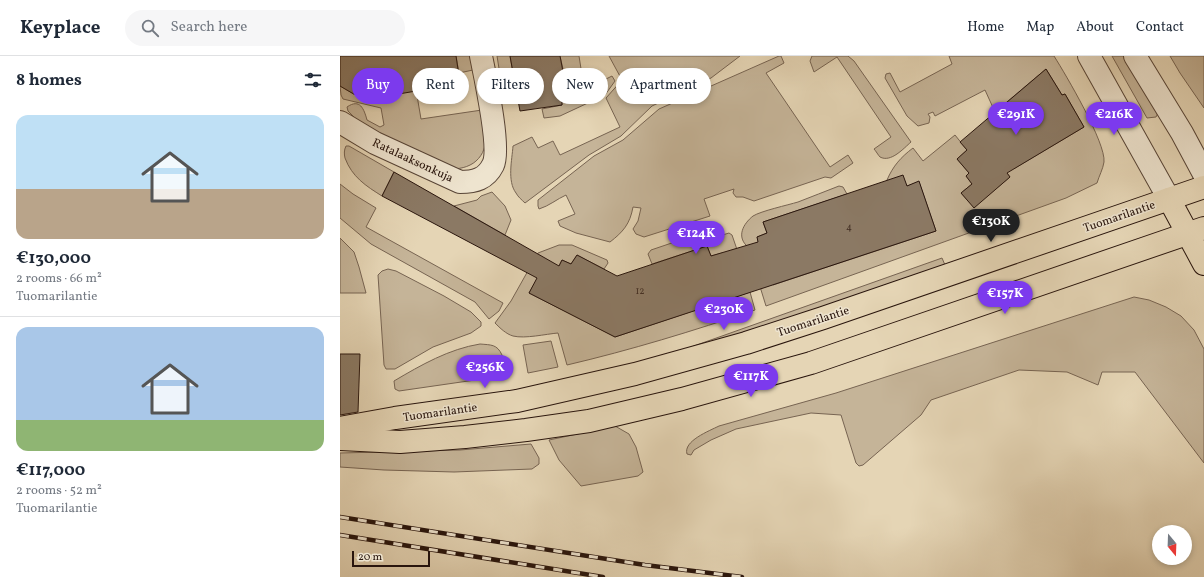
<!DOCTYPE html>
<meta charset="utf-8">
<style>
body{margin:0;font-family:Vollkorn,serif;background:#f6f6f7;color:#1f2937;height:100vh;display:flex;flex-direction:column;font-size:15px;white-space:nowrap}
*{box-sizing:border-box;margin:0}
p{font-size:13px;color:#747a83}
.icon{flex:none;width:22px;height:22px;fill:none;stroke:currentColor;stroke-width:2;stroke-linecap:round;stroke-linejoin:round}
.map{position:relative;flex:1;overflow:hidden}
.side{display:flex;flex-direction:column;background:#fff;width:340px}
.side>*{flex:none}
.guide{position:absolute;left:12px;top:12px;width:380px;height:36px;display:flex;gap:8px}
.needle{width:26px;rotate:161deg}
.fabs{position:absolute;left:812px;top:469px;display:grid;gap:8px}
.fabs a{display:grid;place-items:center;width:40px;height:40px;border-radius:50%;background:#fff;box-shadow:0 2px 6px #0003;font-size:20px}
.scale{position:absolute;left:12px;bottom:10px;width:78px;box-sizing:border-box;padding-left:4px;border:2px solid #29150d;border-top:0;font-size:11px;line-height:14px;white-space:nowrap;color:#29150d;-webkit-text-stroke:3px #eee4cf;paint-order:stroke}
.price{position:absolute;translate:-50% -34px;padding:0 9px;border-radius:14px;background:#7c3aed;color:#fff;font-size:13px;line-height:26px;filter:drop-shadow(0 1px 2px #0008)}
.price::after{content:'';position:absolute;left:50%;top:24px;width:12px;height:9px;margin-left:-6px;background:inherit;clip-path:polygon(0 0,100% 0,50% 100%)}
.price.active{background:#222;color:#fff}
ul{padding:0;list-style:none}
li{display:grid;align-content:center;gap:8px;height:212px;padding:0 16px}
li+li{border-top:1px solid #e0e1e3}
li span{display:grid;place-items:center;height:124px;border-radius:12px;color:#555}
li>.icon{margin-inline-start:auto}
span .icon{width:72px;height:72px;fill:#fffc;stroke-width:1}
li b{font-size:17px}
h2{display:flex;justify-content:space-between;align-items:center;height:48px;padding:0 16px;font-size:17px}
.pill{padding:0 14px;border-radius:18px;background:#fff;box-shadow:0 2px 6px #0003;font-size:14px;line-height:36px}
.pill.active{background:#7c3aed;color:#fff}
header{display:flex;align-items:center;gap:24px;box-sizing:border-box;height:56px;padding:0 20px;background:#fff;border-bottom:1px solid #e0e1e3}
header strong{font-size:19px}
nav{display:flex;gap:22px;margin-inline-start:auto;font-size:14px}
.search{width:280px;height:36px;background:#f6f6f7;display:flex;align-items:center;gap:10px;box-sizing:border-box;padding:0 14px;border-radius:22px;color:#747a83;font-size:15px}
main{display:flex;flex:1;min-height:0}
.map>svg:first-child{display:block}
.green{fill:#c5b498;stroke:#776452}
.building{fill:#8b7964;stroke:#29150d}
.lines{fill:none;stroke-linecap:round;stroke-linejoin:round}
.minor-casing{stroke:#584537;stroke-width:24}
.major-casing{stroke:#29150d;stroke-width:24}
.minor{stroke:#eee4cf;stroke-width:22}
.major{stroke:#e5d5b5;stroke-width:22}
.rail-casing{stroke:#29150d;stroke-width:4.5}
.rail{stroke:#eee4cf;stroke-width:3;stroke-dasharray:9;stroke-linecap:butt}
.labels{text-anchor:middle;stroke-width:3;stroke-linejoin:round;paint-order:stroke}
.number-label{font-size:10px;fill:#422e23}
.street-label{font-size:12px;fill:#29150d;stroke:#eee4cf}
</style>
<header>
<strong>Keyplace</strong>
<div class="search"><svg class="icon" aria-label="search" viewBox="0 0 24 24"><circle cx="10" cy="10" r="6"/><path d="M15 15l6 6"/></svg>Search here</div>
<nav><a>Home</a><a>Map</a><a>About</a><a>Contact</a></nav>
</header>
<main>
<section class="side">
<h2>8 homes<svg class="icon" aria-label="filters" viewBox="0 0 24 24"><path d="M4 7h16M4 17h16"/><circle cx="9" cy="7" r="2"/><circle cx="15" cy="17" r="2"/></svg></h2>
<ul>
<li><span style="background:linear-gradient(#bfe0f5 60%,#b9a48a 0)"><svg class="icon" aria-label="home" viewBox="0 0 24 24"><path d="M3 11l9-7 9 7M6 9v11h12V9"/></svg></span><div><b>€130,000</b><p>2 rooms · 66 m²</p><p>Tuomarilantie</p></div></li>
<li><span style="background:linear-gradient(#a9c7e8 75%,#8fb573 0)"><svg class="icon" aria-label="home" viewBox="0 0 24 24"><path d="M3 11l9-7 9 7M6 9v11h12V9"/></svg></span><div><b>€117,000</b><p>2 rooms · 52 m²</p><p>Tuomarilantie</p></div></li>
</ul>
</section>
<div class="map">
<svg width="864" height="521" viewBox="0 0 864 521">
<rect width="100%" height="100%" fill="#e5d5b5"/>
<filter id="stains"><feTurbulence type="fractalNoise" baseFrequency=".005" numOctaves="4"/><feColorMatrix values="0 0 0 0 .2 0 0 0 0 .09 0 0 0 0 .02 0 0 0 .5 -.17"/></filter>
<radialGradient id="worn" r=".72"><stop offset=".6" stop-color="#630" stop-opacity="0"/><stop offset="1" stop-color="#630" stop-opacity=".3"/></radialGradient>
<g class="green">
<path d="M 116,0 L 130,0 L 133,14 L 119,17 Z"/>
<path d="M 157,0 L 170,0 L 174,23 L 161,25 Z"/>
<path d="M 220,0 L 239,0 L 242,19 L 248,32 L 272,20 L 275,25 L 265,39 L 220,60 L 204,62 L 202,53 L 222,49 L 217,14 L 223,13 Z"/>
<path d="M 269,0 L 400,0 L 371,22 L 312,50 L 281,80 L 249,99 L 185,147 C 182,144 178,141 176,137 C 167,125 172,104 173,90 L 192,81 L 198,92 L 213,85 L 220,99 L 280,71 L 266,42 L 282,24 Z"/>
<path d="M 439,0 L 441,0 L 444,7 L 426,17 L 490,111 L 508,99 L 513,107 L 491,122 L 485,121 L 414,145 L 403,141 L 396,141 L 393,137 L 394,133 L 364,143 L 370,160 L 304,181 L 296,178 L 293,173 L 298,165 L 301,152 L 293,151 C 290,168 283,176 270,186 L 236,177 L 220,170 L 218,165 L 235,158 L 226,139 C 217,143 209,150 199,153 L 198,150 L 198,144 L 254,100 L 283,84 L 319,53 Z"/>
<path d="M 472,0 L 508,0 L 514,5 L 571,86 C 564,92 551,107 540,101 C 538,99 536,95 534,93 L 551,81 L 497,1 L 474,16 L 470,5 Z"/>
<path d="M 609,0 L 714,0 C 726,19 766,87 764,106 C 763,113 759,120 757,127 L 726,142 L 426,250 L 417,221 L 429,217 L 433,229 L 596,175 L 579,126 L 567,130 L 547,124 C 553,110 561,101 573,92 L 583,105 L 615,79 L 627,94 L 617,103 L 629,117 L 626,120 L 632,128 L 621,137 L 634,151 L 670,121 L 659,107 L 675,112 L 744,71 L 725,38 L 722,39 L 706,13 L 655,56 L 645,34 L 595,60 L 593,56 L 588,58 L 590,61 L 589,67 L 578,70 L 567,60 L 545,22 L 546,18 L 550,17 L 560,36 L 612,8 Z"/>
<path d="M 772,0 L 785,0 L 818,57 L 816,61 L 807,62 Z"/>
<path d="M 830,0 L 864,0 L 864,52 L 840,17 Z"/>
<path d="M 74,22 L 81,63 L 142,54 C 143,63 146,71 146,80 C 146,106 126,116 103,112 L 19,66 L 8,55 L 7,51 C 20,42 24,53 27,64 L 40,71 L 44,69 L 41,52 L 3,43 L 1,39 L 0,30 L 24,44 L 42,41 Z"/>
<path d="M 6,90 L 9,90 L 54,116 L 42,140 C 26,130 12,121 5,102 C 4,98 4,94 6,90 Z"/>
<path d="M 0,128 L 13,138 L 36,152 L 26,171 L 163,247 L 159,255 L 149,263 L 135,246 L 31,188 L 0,162 Z"/>
<path d="M 499,130 L 503,131 L 507,138 L 423,166 L 427,177 L 417,181 L 419,187 L 408,191 C 396,181 403,168 413,160 C 421,155 448,149 458,146 C 472,141 485,135 499,130 Z"/>
<path d="M 152,136 L 165,150 L 171,164 L 165,179 L 114,150 L 137,144 L 141,140 Z"/>
<path d="M 373,173 L 376,181 L 389,177 L 392,179 L 403,211 L 389,216 L 382,197 L 371,200 L 367,190 L 312,208 L 308,198 L 311,194 Z"/>
<path d="M 0,182 L 14,196 L 19,211 L 26,237 L 0,237 Z"/>
<path d="M 219,189 L 232,189 L 267,204 L 268,207 L 264,213 L 237,199 L 231,208 L 222,204 L 208,231 L 196,225 L 189,237 L 275,281 L 410,236 L 415,254 C 353,275 291,294 227,309 L 218,277 C 206,278 185,283 173,280 C 166,278 160,272 155,267 L 171,245 L 198,197 Z"/>
<path d="M 602,202 L 605,209 L 465,259 L 352,293 L 351,291 Z"/>
<path d="M 48,213 L 56,215 L 104,240 L 131,256 L 141,266 L 141,270 L 131,277 L 93,291 L 55,313 L 46,313 L 44,309 L 38,219 L 42,215 Z"/>
<path d="M 794,241 L 809,244 L 826,251 L 841,260 L 854,274 L 864,293 L 864,407 L 795,316 L 762,316 L 758,329 L 727,316 L 679,314 L 591,344 L 581,359 L 523,409 L 519,410 L 516,407 L 501,359 L 471,357 L 396,373 L 371,384 L 354,394 L 351,399 L 347,398 C 343,385 369,375 379,370 L 496,337 Z"/>
<path d="M 211,285 L 218,311 L 188,317 L 183,289 Z"/>
<path d="M 140,288 C 151,289 157,288 162,299 C 163,302 164,306 163,309 C 161,314 153,319 149,322 L 59,335 L 55,333 L 54,325 C 81,309 109,293 140,288 Z"/>
<path d="M 275,370 L 289,378 L 296,391 L 303,416 L 298,420 L 241,430 L 219,404 L 209,384 Z"/>
<path d="M 191,388 L 199,402 L 199,408 L 192,413 L 114,416 L 44,414 L 0,411 L 0,397 L 120,394 Z"/>
</g>
<g class="building">
<path d="M 0,0 L 116,0 L 121,33 L 77,40 L 76,35 L 24,44 L 0,30 Z"/>
<path d="M 170,0 L 220,0 L 228,42 L 222,45 L 222,49 L 180,55 Z"/>
<path d="M 706,13 L 722,39 L 725,38 L 744,71 L 667,117 L 670,121 L 634,152 L 621,137 L 632,128 L 626,120 L 629,117 L 617,103 L 627,94 L 620,86 Z"/>
<path d="M 54,116 L 219,210 L 222,204 L 231,208 L 237,199 L 277,220 L 367,190 L 371,200 L 418,186 L 417,181 L 427,177 L 423,166 L 563,119 L 567,130 L 579,125 L 596,175 L 275,281 L 189,237 L 197,222 L 42,140 Z"/>
<path d="M 0,298 L 20,298 L 18,356 L 0,359 Z"/>
</g>
<g class="lines">
<g class="minor-casing">
<g id="minor">
<path d="M 749,0 L 829,143"/>
<path d="M 795,0 L 842,77 L 864,118"/>
<path d="M 0,66 L 35,87 L 120,126 C 135,126 146,123 153,109 C 161,93 145,20 141,0"/>
</g>
</g>
<g class="major-casing">
<g id="major">
<path d="M 829,143 L 864,208"/>
<path d="M 0,372 L 55,362 L 177,345 L 295,318 L 406,287 L 483,262 L 864,131"/>
<path d="M 0,383 L 60,386 L 125,381 L 186,374 L 249,365 L 342,343 L 471,307 L 864,172"/>
</g>
</g>
<use href="#minor" class="minor"/>
<use href="#major" class="major"/>
<g class="rail-casing">
<g id="rail">
<path d="M 0,461 L 305,509 L 402,521"/>
<path d="M 0,479 L 263,521"/>
</g>
</g>
<use href="#rail" class="rail"/>
</g>
<g class="labels">
<g class="number-label">
<text x="509" y="174">4</text>
<text x="300" y="238">12</text>
</g>
<g class="street-label">
<text transform="translate(73 104) rotate(25)" y="4">Ratalaaksonkuja</text>
<text transform="translate(779 160) rotate(-19)" y="4">Tuomarilantie</text>
<text transform="translate(473 265) rotate(-18)" y="4">Tuomarilantie</text>
<text transform="translate(100 356) rotate(-8)" y="4">Tuomarilantie</text>
</g>
</g>
<rect width="100%" height="100%" filter="url(#stains)"/>
<rect width="100%" height="100%" fill="url(#worn)"/>
</svg>
<div class="fabs">
<a><svg class="needle" viewBox="-14 -14 28 28"><path d="M0-13l5 13h-10z" fill="#e53935"/><path d="M0 13l5-13h-10z" fill="#747a83"/></svg></a>
</div>
<div class="scale">20 m</div>
<b class="price" style="left:676px;top:80px">€291K</b>
<b class="price" style="left:774px;top:80px">€216K</b>
<b class="price active" style="left:651px;top:187px">€130K</b>
<b class="price" style="left:356px;top:199px">€124K</b>
<b class="price" style="left:665px;top:259px">€157K</b>
<b class="price" style="left:384px;top:275px">€230K</b>
<b class="price" style="left:145px;top:333px">€256K</b>
<b class="price" style="left:411px;top:342px">€117K</b>
<div class="guide">
<a class="pill active">Buy</a>
<a class="pill">Rent</a>
<a class="pill">Filters</a>
<a class="pill">New</a>
<a class="pill">Apartment</a>
</div>
</div>
</main>
